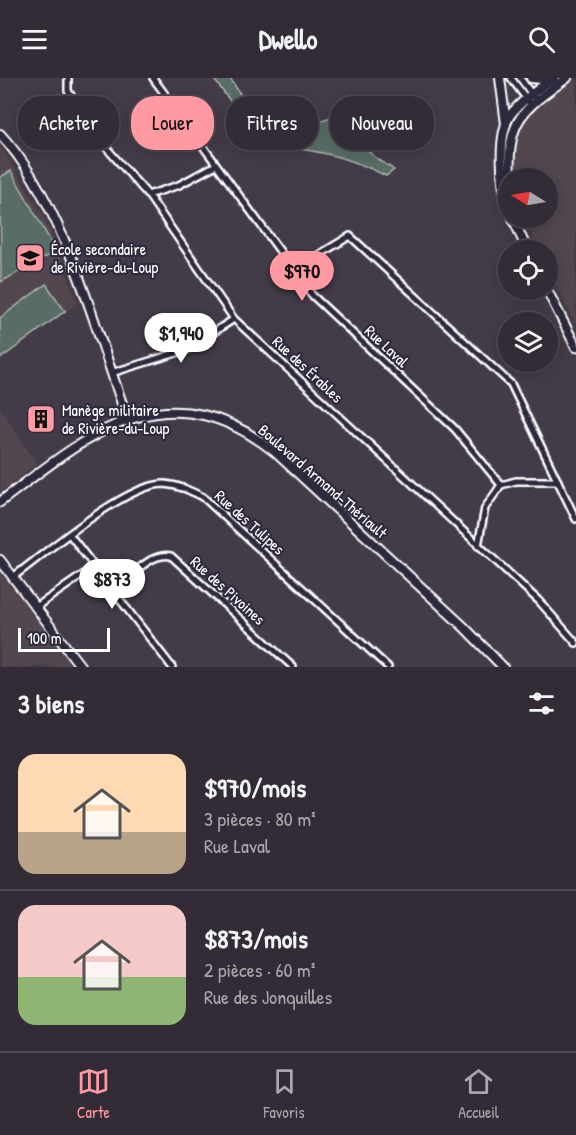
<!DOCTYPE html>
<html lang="fr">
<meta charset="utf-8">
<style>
body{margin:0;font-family:"Patrick Hand",sans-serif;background:#3e3842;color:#f1f3f6;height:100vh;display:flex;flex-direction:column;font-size:22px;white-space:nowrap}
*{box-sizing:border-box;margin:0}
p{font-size:20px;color:#a9a7ad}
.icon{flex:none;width:33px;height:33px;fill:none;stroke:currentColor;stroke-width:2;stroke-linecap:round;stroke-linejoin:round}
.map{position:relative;height:589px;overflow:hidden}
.sheet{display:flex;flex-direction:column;background:#332c36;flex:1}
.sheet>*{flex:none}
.guide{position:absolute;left:18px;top:18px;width:540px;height:54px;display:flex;gap:12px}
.needle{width:39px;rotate:281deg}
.buttons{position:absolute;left:498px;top:90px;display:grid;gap:12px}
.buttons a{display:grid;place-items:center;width:60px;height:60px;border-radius:50%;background:#332c36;box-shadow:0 3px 15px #0003,0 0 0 2px #4e4851;font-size:30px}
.scale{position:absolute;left:18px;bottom:15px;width:92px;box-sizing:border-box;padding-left:6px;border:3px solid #fff;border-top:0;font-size:16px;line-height:21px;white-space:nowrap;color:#fff;-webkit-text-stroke:4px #2f2a3d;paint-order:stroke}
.price{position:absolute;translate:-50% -51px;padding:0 14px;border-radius:21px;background:#fff;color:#222;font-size:20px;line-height:39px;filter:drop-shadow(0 2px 3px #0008)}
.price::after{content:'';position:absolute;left:50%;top:36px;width:18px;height:14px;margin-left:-9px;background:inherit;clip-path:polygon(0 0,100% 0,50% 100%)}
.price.on{background:#ff9aa2;color:#111}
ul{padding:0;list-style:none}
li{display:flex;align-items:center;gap:18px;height:150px;padding:0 18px}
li+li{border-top:2px solid #4e4851}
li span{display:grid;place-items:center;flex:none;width:168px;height:120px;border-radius:18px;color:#555}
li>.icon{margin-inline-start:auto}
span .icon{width:72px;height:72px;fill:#fffc;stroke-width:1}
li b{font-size:26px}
h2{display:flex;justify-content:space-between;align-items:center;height:72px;padding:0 18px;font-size:26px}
.tag{padding:0 21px;border-radius:24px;background:#332c36;box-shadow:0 3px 15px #0003,0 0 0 2px #4e4851;font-size:21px;line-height:54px}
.tag.on{background:#ff9aa2;color:#111}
header{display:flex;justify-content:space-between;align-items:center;height:78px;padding:0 18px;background:#332c36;font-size:27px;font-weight:800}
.dock{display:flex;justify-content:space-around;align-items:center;height:84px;border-top:2px solid #4e4851;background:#332c36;font-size:16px;color:#a9a7ad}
.dock a{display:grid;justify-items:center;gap:3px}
.dock .on{color:#ff9aa2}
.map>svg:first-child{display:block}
.built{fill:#524750}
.green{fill:#596d66;stroke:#acb6b2;stroke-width:1.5}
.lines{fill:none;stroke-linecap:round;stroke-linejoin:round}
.street-casing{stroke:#fff;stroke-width:10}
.secondary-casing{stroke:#fff;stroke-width:12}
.street{stroke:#2f2a3d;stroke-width:5}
.secondary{stroke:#2f2a3d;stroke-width:8}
.labels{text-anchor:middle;stroke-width:4.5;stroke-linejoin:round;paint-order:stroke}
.poi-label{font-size:16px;fill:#fff;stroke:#2f2a3d;text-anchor:start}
.street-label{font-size:16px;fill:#fff;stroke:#2f2a3d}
</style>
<header><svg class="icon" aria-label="menu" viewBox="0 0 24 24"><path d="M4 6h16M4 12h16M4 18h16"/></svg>Dwello<svg class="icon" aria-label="search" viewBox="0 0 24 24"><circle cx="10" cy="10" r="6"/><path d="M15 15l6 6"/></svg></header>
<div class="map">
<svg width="576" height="589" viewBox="0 0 576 589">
<rect width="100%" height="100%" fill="#443b48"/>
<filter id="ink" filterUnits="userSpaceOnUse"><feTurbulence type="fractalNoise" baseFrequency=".0167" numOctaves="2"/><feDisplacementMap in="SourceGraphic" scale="12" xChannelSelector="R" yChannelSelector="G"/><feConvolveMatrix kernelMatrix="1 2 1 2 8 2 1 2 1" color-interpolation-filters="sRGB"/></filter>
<g filter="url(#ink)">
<g class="built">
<path d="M 576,1 L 576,247 L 548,189 L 548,172 L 539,172 L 523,140 L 548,140 L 548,100 L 517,100 L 516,72 L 521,49 L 529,35 Z"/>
<path d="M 0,68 L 45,141 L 78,225 L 0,282 Z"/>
<path d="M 0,329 L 37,386 L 0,414 Z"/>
<path d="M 0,491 L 12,507 L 72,589 L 0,589 Z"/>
</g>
<g class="green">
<path d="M 213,0 L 230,0 C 256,43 270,59 321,42 C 329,40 335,37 343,41 C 357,47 358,63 368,73 C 375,80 386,86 394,92 L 386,98 C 346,77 312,71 267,68 L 253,54 Z"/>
<path d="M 11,93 L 56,173 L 1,204 L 0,99 Z"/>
<path d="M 46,206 L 65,233 L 0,281 L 0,240 Z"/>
</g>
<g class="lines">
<g class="street-casing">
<g id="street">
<path d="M 68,0 L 68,13 L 103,66 L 148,117 L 234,241 L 539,523 L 576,565"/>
<path d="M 153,0 L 312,217 L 455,351 L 501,407"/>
<path d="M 511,0 L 531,27"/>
<path d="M 520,0 L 536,22"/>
<path d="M 148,117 L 179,107 L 216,87"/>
<path d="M 292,193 L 350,158 L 511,306 L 576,441"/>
<path d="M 111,295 L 186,272 L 234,241"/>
<path d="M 70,457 L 172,589"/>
<path d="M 478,468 L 485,430 L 501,407 L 516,403 L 558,403"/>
<path d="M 13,499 C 46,475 125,406 164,406 C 179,407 191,413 203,419 L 388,589"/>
<path d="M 113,514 C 129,501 149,474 171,478 L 293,589"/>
<path d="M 36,529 L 94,489"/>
</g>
</g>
<g class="secondary-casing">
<g id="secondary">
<path d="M 500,0 L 506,46"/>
<path d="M 531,0 L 551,2"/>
<path d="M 0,56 C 64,124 96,253 127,340"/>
<path d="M 510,100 C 507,41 522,32 567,0"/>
<path d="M 508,127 C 501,106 497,55 511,36 C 522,22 539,10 554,0"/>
<path d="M 513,140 L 527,172"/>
<path d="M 547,212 L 576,269"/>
<path d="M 0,424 C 90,356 166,288 275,374 L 464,549 L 503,589"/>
<path d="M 0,482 L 81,589"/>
</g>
</g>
<use href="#street" class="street"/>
<use href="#secondary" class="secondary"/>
</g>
</g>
<defs>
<g id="school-square" transform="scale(1.5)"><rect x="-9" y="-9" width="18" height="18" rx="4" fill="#ff9aa2" stroke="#2f2a3d"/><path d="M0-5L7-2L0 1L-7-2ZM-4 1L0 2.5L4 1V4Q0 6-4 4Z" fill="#111"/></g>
<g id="building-square" transform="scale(1.5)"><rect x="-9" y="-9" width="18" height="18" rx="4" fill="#ff9aa2" stroke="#2f2a3d"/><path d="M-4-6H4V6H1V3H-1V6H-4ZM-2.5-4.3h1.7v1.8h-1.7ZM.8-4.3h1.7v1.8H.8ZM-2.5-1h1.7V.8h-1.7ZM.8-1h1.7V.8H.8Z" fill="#111"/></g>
</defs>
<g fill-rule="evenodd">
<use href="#school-square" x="30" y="180"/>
<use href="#building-square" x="41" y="341"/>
</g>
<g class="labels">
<g class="poi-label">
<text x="51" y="177">École secondaire<tspan x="51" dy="18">de Rivière-du-Loup</tspan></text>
<text x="62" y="338">Manège militaire<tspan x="62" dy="18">de Rivière-du-Loup</tspan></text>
</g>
<g class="street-label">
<text transform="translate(387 268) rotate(43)" y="6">Rue Laval</text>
<text transform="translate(308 291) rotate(43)" y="6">Rue des Érables</text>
<text transform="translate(323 403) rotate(41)" y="6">Boulevard Armand-Thériault</text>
<text transform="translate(250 444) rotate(42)" y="6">Rue des Tulipes</text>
<text transform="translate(228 512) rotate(42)" y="6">Rue des Pivoines</text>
</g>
</g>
</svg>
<div class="buttons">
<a><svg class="needle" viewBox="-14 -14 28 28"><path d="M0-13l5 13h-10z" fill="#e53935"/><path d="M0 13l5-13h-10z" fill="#a9a7ad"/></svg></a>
<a><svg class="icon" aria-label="locate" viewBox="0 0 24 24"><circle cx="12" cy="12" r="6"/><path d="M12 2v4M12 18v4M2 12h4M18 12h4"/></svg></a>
<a><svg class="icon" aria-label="layers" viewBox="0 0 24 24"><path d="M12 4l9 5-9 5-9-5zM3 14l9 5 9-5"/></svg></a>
</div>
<div class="scale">100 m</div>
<b class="price on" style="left:302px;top:224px">$970</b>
<b class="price" style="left:181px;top:286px">$1,940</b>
<b class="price" style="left:112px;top:532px">$873</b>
<div class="guide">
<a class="tag">Acheter</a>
<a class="tag on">Louer</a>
<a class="tag">Filtres</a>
<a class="tag">Nouveau</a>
</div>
</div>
<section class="sheet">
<h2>3 biens<svg class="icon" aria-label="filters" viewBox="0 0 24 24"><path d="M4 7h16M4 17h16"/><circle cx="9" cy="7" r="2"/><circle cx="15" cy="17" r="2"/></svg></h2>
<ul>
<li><span style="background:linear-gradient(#ffd9b3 65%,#b9a48a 0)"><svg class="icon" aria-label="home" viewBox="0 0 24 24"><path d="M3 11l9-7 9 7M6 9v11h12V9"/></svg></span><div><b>$970/mois</b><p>3 pièces · 80 m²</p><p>Rue Laval</p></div></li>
<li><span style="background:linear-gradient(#f6c9c9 60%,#8fb573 0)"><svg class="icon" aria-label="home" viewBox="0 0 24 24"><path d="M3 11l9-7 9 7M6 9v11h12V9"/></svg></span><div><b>$873/mois</b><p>2 pièces · 60 m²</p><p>Rue des Jonquilles</p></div></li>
</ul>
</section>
<nav class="dock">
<a class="on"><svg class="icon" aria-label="map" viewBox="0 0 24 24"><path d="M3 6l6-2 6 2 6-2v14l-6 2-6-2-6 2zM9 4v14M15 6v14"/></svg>Carte</a>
<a><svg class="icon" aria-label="saved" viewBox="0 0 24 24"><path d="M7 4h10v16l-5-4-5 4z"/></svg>Favoris</a>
<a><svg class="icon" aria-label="home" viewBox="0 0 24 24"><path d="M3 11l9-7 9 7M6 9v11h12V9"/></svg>Accueil</a>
</nav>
